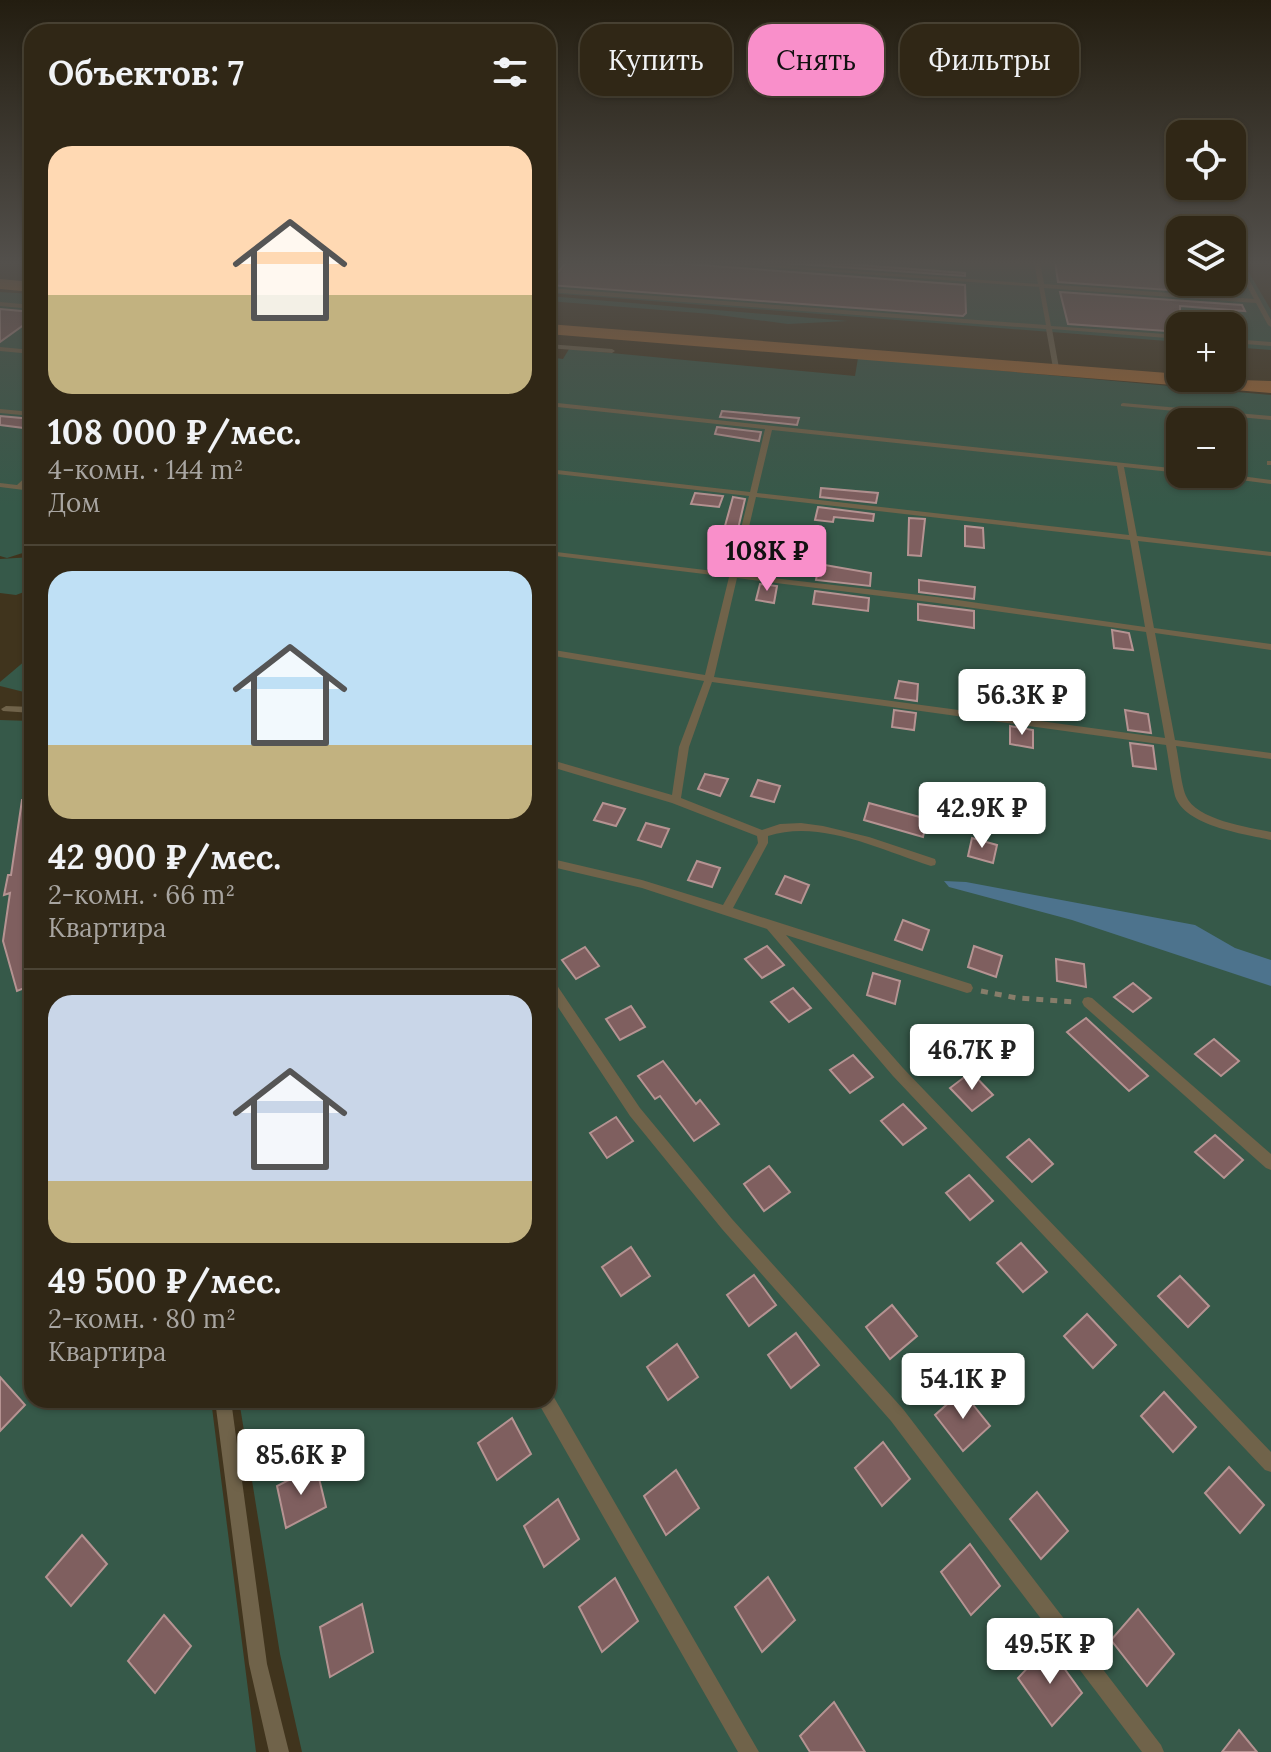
<!DOCTYPE html>
<html lang="ru">
<meta charset="utf-8">
<style>
body{margin:0;font-family:Lora,serif;background:#382f1f;color:#f1f3f6;height:100vh;display:flex;flex-direction:column;font-size:30px;white-space:nowrap}
*{box-sizing:border-box;margin:0}
p{font-size:26px;color:#a8a5a1}
.icon{flex:none;width:44px;height:44px;fill:none;stroke:currentColor;stroke-width:2;stroke-linecap:round;stroke-linejoin:round}
.map{position:relative;flex:1;overflow:hidden}
.details{position:absolute;left:24px;top:24px;width:532px;height:1384px;display:flex;flex-direction:column;background:#302716;border-radius:24px;box-shadow:0 2px 6px #0004,0 0 0 2px #4b4435}
.details>*{flex:none}
.guide{position:absolute;left:580px;top:24px;width:570px;height:72px;display:flex;gap:16px}
.controls{position:absolute;left:1166px;top:120px;display:grid;gap:16px}
.controls a{display:grid;place-items:center;width:80px;height:80px;border-radius:16px;background:#302716;box-shadow:0 2px 6px #0004,0 0 0 2px #4b4435;font-size:40px}
.price{position:absolute;translate:-50% -68px;padding:0 18px;border-radius:8px;background:#fff;color:#222;font-size:26px;line-height:52px;filter:drop-shadow(0 2px 4px #0008)}
.price::after{content:'';position:absolute;left:50%;top:48px;width:24px;height:18px;margin-left:-12px;background:inherit;clip-path:polygon(0 0,100% 0,50% 100%)}
.price.current{background:#f98fca;color:#111}
ul{padding:0;list-style:none}
li{display:grid;align-content:center;gap:16px;height:424px;padding:0 24px}
li+li{border-top:2px solid #4b4435}
li span{display:grid;place-items:center;height:248px;border-radius:24px;color:#555}
li>.icon{margin-inline-start:auto}
span .icon{width:144px;height:144px;fill:#fffc;stroke-width:1}
li b{font-size:34px}
h2{display:flex;justify-content:space-between;align-items:center;height:96px;padding:0 24px;font-size:34px}
.chip{padding:0 28px;border-radius:24px;background:#302716;box-shadow:0 2px 6px #0004,0 0 0 2px #4b4435;font-size:28px;line-height:72px}
.chip.current{background:#f98fca;color:#111}
.map>svg:first-child{display:block}
.green{fill:#365949;fill-rule:evenodd}
.water{fill:#4d738d}
.building{fill:#7f5f5f;stroke:#b59392;stroke-width:2}
.lines{fill:none;stroke-linecap:round;stroke-linejoin:round}
.path{stroke:#877d6a;stroke-width:5;stroke-dasharray:7 7;stroke-linecap:butt}
.lane{fill:#70634a;fill-rule:evenodd}
.primary{fill:#a16631;fill-rule:evenodd}
</style>
<div class="map">
<svg width="1271" height="1752" viewBox="0 0 1271 1752">
<rect width="100%" height="100%" fill="#40341d"/>
<g class="green">
<path d="M 548,261 L 1180,261 L 1180,282 L 1232,282 L 1232,261 L 1242,261 L 1271,310 L 1271,350 L 1232,347 L 1232,326 L 1180,326 L 1180,342 L 548,293 Z"/>
<path d="M 0,292 L 32,294 L 32,550 L 7,558 L 0,556 Z"/>
<path d="M 548,296 L 848,321 L 788,324 L 711,314 L 548,301 Z"/>
<path d="M 569,349 L 855,376 L 858,358 L 1271,395 L 1271,1752 L 302,1752 L 280,1654 L 239,1400 L 548,1400 L 548,357 L 563,359 ZM 1180,422 L 1232,422 L 1232,474 L 1180,474 Z"/>
<path d="M 32,557 L 32,589 L 16,595 L 0,593 L 0,559 Z"/>
<path d="M 32,655 L 32,694 L 0,686 L 0,682 Z"/>
<path d="M 0,720 L 32,721 L 32,1400 L 211,1400 L 256,1752 L 0,1752 Z"/>
</g>
<path class="water" d="M 944,881 L 966,882 L 1195,925 L 1235,948 L 1271,960 L 1271,986 L 1072,920 L 949,887 Z"/>
<g class="building">
<path d="M 567,261 L 672,265 L 672,261 L 683,261 L 686,264 L 965,285 L 966,313 L 963,316 L 548,285 Z"/>
<path d="M 755,261 L 821,262 L 965,273 L 965,276 Z"/>
<path d="M 1055,261 L 1180,263 L 1180,286 L 1235,291 L 1237,295 L 1058,282 Z"/>
<path d="M 1060,292 L 1242,305 L 1245,311 L 1180,306 L 1180,332 L 1068,324 Z"/>
<path d="M 0,309 L 32,312 L 32,319 L 0,342 Z"/>
<path d="M 722,411 L 799,418 L 797,425 L 720,417 Z"/>
<path d="M 0,416 L 32,419 L 32,429 L 0,425 Z"/>
<path d="M 717,427 L 761,432 L 759,441 L 715,434 Z"/>
<path d="M 821,488 L 878,493 L 876,503 L 820,497 Z"/>
<path d="M 695,493 L 723,496 L 719,507 L 691,504 Z"/>
<path d="M 733,497 L 745,499 L 734,546 L 720,544 Z"/>
<path d="M 818,507 L 874,514 L 873,521 L 834,517 L 833,522 L 815,520 Z"/>
<path d="M 909,518 L 925,519 L 921,556 L 908,555 Z"/>
<path d="M 965,526 L 983,528 L 984,548 L 965,546 Z"/>
<path d="M 819,564 L 871,573 L 870,586 L 816,580 Z"/>
<path d="M 919,580 L 975,587 L 974,599 L 919,592 Z"/>
<path d="M 760,584 L 777,586 L 774,603 L 756,600 Z"/>
<path d="M 815,591 L 869,598 L 868,611 L 813,604 Z"/>
<path d="M 918,604 L 974,611 L 974,628 L 918,620 Z"/>
<path d="M 1112,630 L 1129,633 L 1133,650 L 1114,648 Z"/>
<path d="M 899,681 L 918,684 L 917,701 L 895,698 Z"/>
<path d="M 1011,692 L 1032,695 L 1032,717 L 1010,714 Z"/>
<path d="M 894,710 L 916,713 L 914,730 L 892,727 Z"/>
<path d="M 1125,710 L 1148,714 L 1151,733 L 1128,730 Z"/>
<path d="M 1010,726 L 1033,730 L 1033,748 L 1010,744 Z"/>
<path d="M 1130,743 L 1153,746 L 1156,769 L 1133,766 Z"/>
<path d="M 705,774 L 728,779 L 720,796 L 698,789 Z"/>
<path d="M 758,780 L 780,786 L 774,802 L 751,796 Z"/>
<path d="M 22,800 L 32,801 L 32,985 L 17,991 L 3,941 L 10,893 L 4,895 L 8,875 L 11,875 Z"/>
<path d="M 603,803 L 625,809 L 616,826 L 594,820 Z"/>
<path d="M 869,803 L 927,819 L 923,837 L 864,820 Z"/>
<path d="M 646,823 L 669,829 L 661,847 L 638,840 Z"/>
<path d="M 972,838 L 997,845 L 993,863 L 968,856 Z"/>
<path d="M 697,861 L 720,868 L 712,887 L 688,880 Z"/>
<path d="M 785,876 L 809,885 L 801,903 L 776,894 Z"/>
<path d="M 903,920 L 929,930 L 922,950 L 895,940 Z"/>
<path d="M 767,946 L 784,965 L 762,978 L 745,959 Z"/>
<path d="M 974,946 L 1002,956 L 996,977 L 968,967 Z"/>
<path d="M 585,947 L 599,966 L 576,979 L 562,960 Z"/>
<path d="M 1056,959 L 1084,964 L 1086,987 L 1057,981 Z"/>
<path d="M 873,973 L 900,981 L 895,1004 L 867,995 Z"/>
<path d="M 1133,983 L 1151,998 L 1133,1012 L 1114,997 Z"/>
<path d="M 793,988 L 811,1008 L 789,1022 L 771,1002 Z"/>
<path d="M 631,1006 L 645,1027 L 620,1040 L 606,1019 Z"/>
<path d="M 1086,1018 L 1148,1076 L 1129,1091 L 1067,1032 Z"/>
<path d="M 1214,1039 L 1239,1061 L 1221,1076 L 1195,1054 Z"/>
<path d="M 853,1055 L 873,1077 L 850,1093 L 830,1070 Z"/>
<path d="M 663,1061 L 696,1104 L 700,1100 L 719,1124 L 694,1141 L 660,1096 L 655,1099 L 638,1076 Z"/>
<path d="M 971,1072 L 993,1095 L 972,1111 L 950,1088 Z"/>
<path d="M 903,1104 L 926,1128 L 903,1145 L 881,1121 Z"/>
<path d="M 616,1117 L 633,1141 L 607,1158 L 590,1133 Z"/>
<path d="M 1215,1135 L 1243,1160 L 1224,1178 L 1195,1152 Z"/>
<path d="M 1029,1139 L 1053,1164 L 1032,1182 L 1007,1157 Z"/>
<path d="M 769,1166 L 790,1192 L 764,1211 L 744,1184 Z"/>
<path d="M 969,1175 L 993,1201 L 970,1220 L 946,1193 Z"/>
<path d="M 1021,1243 L 1047,1272 L 1023,1292 L 997,1263 Z"/>
<path d="M 631,1247 L 650,1276 L 621,1296 L 602,1267 Z"/>
<path d="M 754,1275 L 776,1305 L 749,1326 L 727,1295 Z"/>
<path d="M 1180,1276 L 1209,1306 L 1188,1327 L 1158,1296 Z"/>
<path d="M 892,1305 L 917,1336 L 890,1359 L 866,1327 Z"/>
<path d="M 1087,1314 L 1116,1345 L 1093,1368 L 1064,1336 Z"/>
<path d="M 796,1333 L 819,1365 L 791,1388 L 768,1355 Z"/>
<path d="M 677,1344 L 698,1377 L 668,1400 L 647,1367 Z"/>
<path d="M 0,1377 L 25,1405 L 0,1431 Z"/>
<path d="M 962,1391 L 990,1426 L 963,1451 L 935,1415 Z"/>
<path d="M 1164,1392 L 1196,1427 L 1173,1452 L 1141,1416 Z"/>
<path d="M 512,1418 L 531,1454 L 497,1480 L 478,1443 Z"/>
<path d="M 883,1442 L 910,1479 L 882,1506 L 855,1468 Z"/>
<path d="M 316,1466 L 326,1507 L 286,1528 L 277,1486 Z"/>
<path d="M 1229,1467 L 1264,1505 L 1240,1533 L 1205,1493 Z"/>
<path d="M 676,1470 L 699,1508 L 666,1535 L 644,1496 Z"/>
<path d="M 1037,1492 L 1068,1531 L 1041,1559 L 1010,1519 Z"/>
<path d="M 558,1499 L 579,1539 L 544,1567 L 524,1526 Z"/>
<path d="M 82,1535 L 107,1564 L 71,1606 L 46,1577 Z"/>
<path d="M 970,1544 L 1000,1586 L 971,1615 L 941,1572 Z"/>
<path d="M 768,1577 L 795,1620 L 762,1652 L 735,1607 Z"/>
<path d="M 615,1578 L 638,1621 L 602,1652 L 579,1607 Z"/>
<path d="M 362,1604 L 373,1652 L 330,1677 L 320,1627 Z"/>
<path d="M 1138,1609 L 1174,1654 L 1147,1686 L 1111,1640 Z"/>
<path d="M 164,1615 L 191,1646 L 155,1693 L 128,1661 Z"/>
<path d="M 1048,1646 L 1082,1693 L 1052,1726 L 1018,1678 Z"/>
<path d="M 834,1702 L 865,1752 L 810,1752 L 800,1736 Z"/>
<path d="M 1239,1730 L 1257,1752 L 1222,1752 Z"/>
</g>
<g class="lines">
<path class="path" d="M 981,991 L 1017,998 L 1075,1002"/>
<g class="lane">
<path d="M 686,261 L 712,261 L 1038,284 L 1034,261 L 1040,261 L 1044,284 L 1254,299 L 1233,261 L 1239,261 L 1271,320 L 1271,327 L 1268,325 L 1256,303 L 1044,288 L 1051,326 L 1180,335 L 1180,339 L 1052,329 L 1059,368 L 1056,370 L 1053,368 L 1046,329 L 548,292 L 548,288 L 1046,325 L 1039,287 Z"/>
<path d="M 0,302 L 32,305 L 32,309 L 0,306 Z"/>
<path d="M 1232,339 L 1271,342 L 1271,346 L 1232,343 Z"/>
<path d="M 548,344 L 612,349 L 615,351 L 612,353 L 548,348 Z"/>
<path d="M 0,347 L 32,350 L 32,354 L 0,351 Z"/>
<path d="M 548,402 L 1180,469 L 1180,473 L 1124,467 L 1137,536 L 1271,552 L 1271,556 L 1138,541 L 1154,628 L 1271,644 L 1271,650 L 1155,633 L 1175,740 L 1271,753 L 1271,759 L 1176,746 C 1179,759 1181,785 1186,796 C 1196,820 1248,827 1271,832 L 1271,840 C 1244,834 1185,826 1175,796 C 1171,780 1169,761 1166,745 L 712,682 L 689,747 L 681,798 L 762,830 L 780,824 L 801,823 L 823,826 L 869,837 L 935,859 L 936,862 L 935,865 L 931,866 C 880,850 821,819 768,836 L 768,843 L 733,908 L 971,984 L 973,988 L 971,992 L 967,993 L 786,935 L 903,1068 L 1271,1452 L 1271,1472 L 1265,1470 L 893,1076 L 767,929 L 642,888 L 548,866 L 548,858 L 642,880 L 723,905 L 758,843 L 757,836 L 672,803 L 548,766 L 548,759 L 672,795 L 679,747 L 704,681 L 548,655 L 548,649 L 705,675 L 729,577 L 548,555 L 548,551 L 730,573 L 749,496 L 548,473 L 548,469 L 750,492 L 765,429 L 548,406 ZM 772,430 L 1117,466 L 1129,535 L 757,493 ZM 756,497 L 1130,540 L 1145,627 L 937,597 L 738,574 ZM 737,578 L 937,603 L 1146,632 L 1165,738 L 714,677 Z"/>
<path d="M 1123,403 L 1271,416 L 1271,420 L 1121,406 L 1121,404 Z"/>
<path d="M 0,409 L 32,412 L 32,416 L 0,413 Z"/>
<rect x="1267" y="461" width="4" height="4"/>
<path d="M 29,474 L 32,474 L 32,480 L 25,486 L 32,487 L 32,491 L 0,487 L 0,483 L 17,485 Z"/>
<path d="M 1206,474 L 1226,474 L 1271,480 L 1271,484 L 1210,476 Z"/>
<path d="M 6,706 L 32,707 L 32,713 L 3,711 L 1,709 Z"/>
<path d="M 548,977 L 552,978 L 640,1108 L 732,1219 L 903,1409 L 1161,1745 L 1164,1752 L 1142,1752 L 891,1421 L 722,1229 L 630,1116 L 548,992 Z"/>
<path d="M 1088,997 L 1092,998 L 1271,1154 L 1271,1170 L 1266,1168 L 1084,1006 L 1082,1002 L 1084,998 Z"/>
<path d="M 548,1393 L 552,1394 L 759,1752 L 738,1752 L 540,1406 L 538,1400 L 548,1400 Z"/>
<path d="M 215,1400 L 231,1400 L 267,1664 L 289,1752 L 269,1752 L 249,1664 Z"/>
</g>
<g class="primary">
<path d="M 0,279 L 32,282 L 32,292 L 0,289 Z"/>
<path d="M 548,324 L 1180,374 L 1180,378 L 1271,381 L 1271,393 L 548,334 Z"/>
</g>
</g>
<linearGradient id="sky" x2="0" y2="1"><stop stop-color="#231d10"/><stop offset="0.52" stop-color="#53504c"/><stop offset="1" stop-color="#53504c" stop-opacity="0"/></linearGradient>
<rect width="1271" height="506" fill="url(#sky)"/>
</svg>
<div class="controls">
<a><svg class="icon" aria-label="locate" viewBox="0 0 24 24"><circle cx="12" cy="12" r="6"/><path d="M12 2v4M12 18v4M2 12h4M18 12h4"/></svg></a>
<a><svg class="icon" aria-label="layers" viewBox="0 0 24 24"><path d="M12 4l9 5-9 5-9-5zM3 14l9 5 9-5"/></svg></a>
<a>+</a>
<a>−</a>
</div>
<b class="price current" style="left:767px;top:593px">108K ₽</b>
<b class="price" style="left:1022px;top:737px">56.3K ₽</b>
<b class="price" style="left:982px;top:850px">42.9K ₽</b>
<b class="price" style="left:972px;top:1092px">46.7K ₽</b>
<b class="price" style="left:963px;top:1421px">54.1K ₽</b>
<b class="price" style="left:301px;top:1497px">85.6K ₽</b>
<b class="price" style="left:1050px;top:1686px">49.5K ₽</b>
<div class="guide">
<a class="chip">Купить</a>
<a class="chip current">Снять</a>
<a class="chip">Фильтры</a>
</div>
<section class="details">
<h2>Объектов: 7<svg class="icon" aria-label="filters" viewBox="0 0 24 24"><path d="M4 7h16M4 17h16"/><circle cx="9" cy="7" r="2"/><circle cx="15" cy="17" r="2"/></svg></h2>
<ul>
<li><span style="background:linear-gradient(#ffd9b3 60%,#c2b280 0)"><svg class="icon" aria-label="home" viewBox="0 0 24 24"><path d="M3 11l9-7 9 7M6 9v11h12V9"/></svg></span><div><b>108 000 ₽/мес.</b><p>4-комн. · 144 m²</p><p>Дом</p></div></li>
<li><span style="background:linear-gradient(#bfe0f5 70%,#c2b280 0)"><svg class="icon" aria-label="home" viewBox="0 0 24 24"><path d="M3 11l9-7 9 7M6 9v11h12V9"/></svg></span><div><b>42 900 ₽/мес.</b><p>2-комн. · 66 m²</p><p>Квартира</p></div></li>
<li><span style="background:linear-gradient(#c9d6e8 75%,#c2b280 0)"><svg class="icon" aria-label="home" viewBox="0 0 24 24"><path d="M3 11l9-7 9 7M6 9v11h12V9"/></svg></span><div><b>49 500 ₽/мес.</b><p>2-комн. · 80 m²</p><p>Квартира</p></div></li>
</ul>
</section>
</div>
